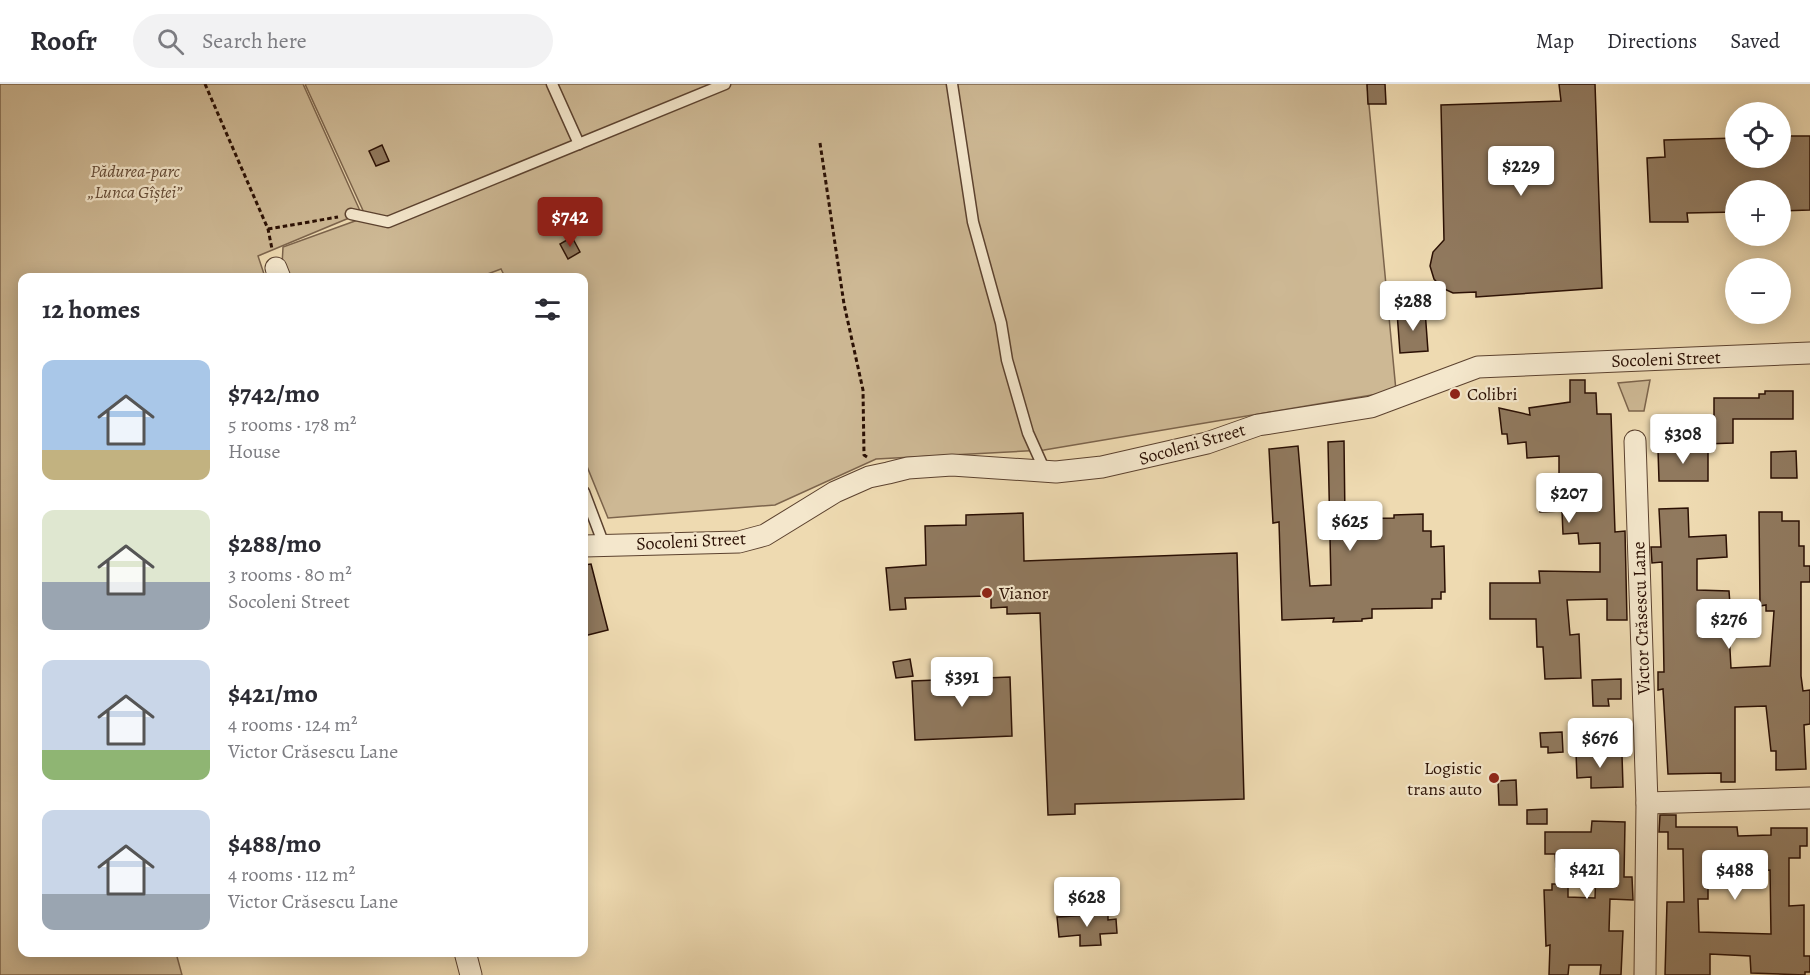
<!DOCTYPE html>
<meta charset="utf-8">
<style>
body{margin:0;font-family:Alegreya,serif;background:#f2f2f3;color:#2b2b33;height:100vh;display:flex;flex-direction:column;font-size:22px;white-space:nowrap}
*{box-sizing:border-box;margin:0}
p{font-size:20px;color:#7c7c81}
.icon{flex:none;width:33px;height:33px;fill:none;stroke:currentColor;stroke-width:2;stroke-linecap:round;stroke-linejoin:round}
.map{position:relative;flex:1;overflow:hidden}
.side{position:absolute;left:18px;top:189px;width:570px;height:684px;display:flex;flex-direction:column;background:#fff;border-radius:12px;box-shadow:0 3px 15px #0003}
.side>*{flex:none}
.fabs{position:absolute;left:1725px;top:18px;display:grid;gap:12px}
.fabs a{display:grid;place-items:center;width:66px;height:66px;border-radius:50%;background:#fff;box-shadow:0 3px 15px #0003;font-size:30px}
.price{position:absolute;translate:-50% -51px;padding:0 14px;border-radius:6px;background:#fff;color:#222;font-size:20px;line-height:39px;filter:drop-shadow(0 2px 3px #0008)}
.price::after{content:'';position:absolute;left:50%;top:36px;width:18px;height:14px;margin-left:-9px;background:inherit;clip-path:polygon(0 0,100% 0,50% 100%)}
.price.current{background:#8f2418;color:#fff}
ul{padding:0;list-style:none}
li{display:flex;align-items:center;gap:18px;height:150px;padding:0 24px}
li span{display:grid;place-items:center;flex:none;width:168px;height:120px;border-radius:12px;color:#555}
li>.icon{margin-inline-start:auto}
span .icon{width:72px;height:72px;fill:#fffc;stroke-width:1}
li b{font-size:26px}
h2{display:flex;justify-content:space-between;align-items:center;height:72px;padding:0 24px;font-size:26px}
header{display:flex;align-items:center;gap:36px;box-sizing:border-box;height:84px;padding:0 30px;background:#fff;border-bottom:2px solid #e1e1e2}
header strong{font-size:28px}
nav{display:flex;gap:33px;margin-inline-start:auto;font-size:21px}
.search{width:420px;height:54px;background:#f2f2f3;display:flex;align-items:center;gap:15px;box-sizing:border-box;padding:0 21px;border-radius:33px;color:#7c7c81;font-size:22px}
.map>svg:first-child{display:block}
.green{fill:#cdb894;stroke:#7c644c;stroke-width:1.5}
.building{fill:#90795e;stroke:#2b1004;stroke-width:1.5;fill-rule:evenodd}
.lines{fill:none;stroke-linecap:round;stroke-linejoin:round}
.lane-casing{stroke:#5c422f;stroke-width:13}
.street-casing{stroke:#5c422f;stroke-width:23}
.path{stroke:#2b1004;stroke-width:3;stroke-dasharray:4.5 3;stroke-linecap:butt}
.lane{stroke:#f4e7cc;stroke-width:10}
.street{stroke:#f4e7cc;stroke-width:21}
.poi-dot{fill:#8f2418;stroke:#f4e7cc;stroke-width:2}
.labels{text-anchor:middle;stroke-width:4.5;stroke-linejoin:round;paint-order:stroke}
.park-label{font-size:18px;font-style:italic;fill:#644b36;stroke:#f4e7cc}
.street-label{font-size:18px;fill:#2b1004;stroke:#f4e7cc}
.poi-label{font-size:18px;fill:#2b1004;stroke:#f4e7cc;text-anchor:start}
</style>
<header>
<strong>Roofr</strong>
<div class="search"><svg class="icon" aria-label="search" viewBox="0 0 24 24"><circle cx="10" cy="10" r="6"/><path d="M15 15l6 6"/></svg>Search here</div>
<nav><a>Map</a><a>Directions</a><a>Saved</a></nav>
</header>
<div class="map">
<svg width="1810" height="891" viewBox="0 0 1810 891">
<rect width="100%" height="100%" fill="#eedab1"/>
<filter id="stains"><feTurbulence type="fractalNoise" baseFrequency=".00333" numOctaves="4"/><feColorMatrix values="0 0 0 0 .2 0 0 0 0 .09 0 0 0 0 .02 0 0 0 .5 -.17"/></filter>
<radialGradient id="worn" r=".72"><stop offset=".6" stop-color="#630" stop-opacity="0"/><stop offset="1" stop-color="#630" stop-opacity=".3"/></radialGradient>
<g class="green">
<path d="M 0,0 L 303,0 L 361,129 L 258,172 L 265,193 L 22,194 L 22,868 L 176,869 L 182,891 L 0,891 Z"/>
<path d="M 305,0 L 1367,0 L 1396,307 L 1044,366 L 876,375 L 775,421 L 608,434 L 584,375 L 584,194 L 505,193 L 501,185 L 477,194 L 288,194 L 282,182 L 283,163 L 366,133 Z"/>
<path d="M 1650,296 L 1644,327 L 1629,327 L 1618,299 Z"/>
</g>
<g class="building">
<path d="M 1367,0 L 1385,0 L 1386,20 L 1368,20 Z"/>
<path d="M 1559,0 L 1595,0 L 1602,204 L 1476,213 L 1476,208 L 1453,209 L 1442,204 L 1434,195 L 1430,182 L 1433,168 L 1444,156 L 1441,21 L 1561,17 Z"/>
<path d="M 1780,52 L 1810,52 L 1810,126 L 1780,127 L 1780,106 L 1736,106 L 1736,128 L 1687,129 L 1688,138 L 1650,138 L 1647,74 L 1665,73 L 1664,56 L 1736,54 L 1736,74 L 1780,74 Z"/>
<path d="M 382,61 L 389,77 L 376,82 L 369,67 Z"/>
<path d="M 572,153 L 580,168 L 568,175 L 560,160 Z"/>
<path d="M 1425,226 L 1428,267 L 1400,269 L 1397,228 Z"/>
<path d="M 1570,296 L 1585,296 L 1585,309 L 1596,309 L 1597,330 L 1611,330 L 1615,448 L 1625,447 L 1627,536 L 1607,536 L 1607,515 L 1567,516 L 1570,551 L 1579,550 L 1581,594 L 1545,595 L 1543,563 L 1537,563 L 1536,535 L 1490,535 L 1490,499 L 1540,499 L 1539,487 L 1600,488 L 1600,459 L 1579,460 L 1578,449 L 1563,450 L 1562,427 L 1540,428 L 1538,404 L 1559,402 L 1559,372 L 1527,374 L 1526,358 L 1508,360 L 1507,350 L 1502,350 L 1499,324 L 1530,331 L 1529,324 L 1570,318 Z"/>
<path d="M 1765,307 L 1793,307 L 1793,335 L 1733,335 L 1733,359 L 1705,360 L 1704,332 L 1714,332 L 1714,314 L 1759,314 L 1759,310 L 1765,310 Z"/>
<path d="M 1344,357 L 1345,435 L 1394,434 L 1394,431 L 1423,430 L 1423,447 L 1431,447 L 1431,463 L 1444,462 L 1445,508 L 1441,508 L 1441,515 L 1432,515 L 1432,524 L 1372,525 L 1372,534 L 1362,535 L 1362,537 L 1333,538 L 1334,534 L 1282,536 L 1279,438 L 1273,439 L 1269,365 L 1298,362 L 1310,502 L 1331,501 L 1328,358 Z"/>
<path d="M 1708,365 L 1708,397 L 1659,397 L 1658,366 Z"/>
<path d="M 1796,367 L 1797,394 L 1771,394 L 1771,368 Z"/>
<path d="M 1688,424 L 1689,453 L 1726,451 L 1727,473 L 1697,475 L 1697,506 L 1729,507 L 1732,548 L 1729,548 L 1731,584 L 1770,582 L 1774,527 L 1766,527 L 1766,521 L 1760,522 L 1759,428 L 1782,428 L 1782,437 L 1799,437 L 1799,462 L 1804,462 L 1804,482 L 1810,482 L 1810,498 L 1801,498 L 1801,592 L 1803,607 L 1810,606 L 1810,640 L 1804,641 L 1806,685 L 1776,686 L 1776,667 L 1771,667 L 1766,622 L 1735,623 L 1735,698 L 1721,698 L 1721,689 L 1668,690 L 1663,605 L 1658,606 L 1658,588 L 1664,588 L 1662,478 L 1652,479 L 1651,463 L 1661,463 L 1659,425 Z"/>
<path d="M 1023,429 L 1024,477 L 1237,469 L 1244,715 L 1075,720 L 1075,730 L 1048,731 L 1040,529 L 1007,530 L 1007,523 L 991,524 L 991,512 L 905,514 L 906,525 L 890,526 L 886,484 L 926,481 L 925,442 L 966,441 L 966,431 Z"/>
<path d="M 591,480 L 608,546 L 584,552 L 584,481 Z"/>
<path d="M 910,575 L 913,592 L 896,594 L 893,578 Z"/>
<path d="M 1010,593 L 1012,652 L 915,656 L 912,597 Z"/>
<path d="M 1621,595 L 1621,615 L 1608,615 L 1609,622 L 1593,622 L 1592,596 Z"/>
<path d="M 1562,648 L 1563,668 L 1548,669 L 1548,663 L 1541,663 L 1540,649 Z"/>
<path d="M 1610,666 L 1610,672 L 1622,671 L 1623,703 L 1591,704 L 1591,693 L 1577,694 L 1576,668 Z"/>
<path d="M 1516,696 L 1517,721 L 1499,721 L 1498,697 Z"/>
<path d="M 1547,725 L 1547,740 L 1527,740 L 1527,726 Z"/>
<path d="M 1660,731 L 1676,731 L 1676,743 L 1737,743 L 1738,752 L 1771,751 L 1771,744 L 1807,744 L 1807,762 L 1800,762 L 1800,774 L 1789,774 L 1789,822 L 1804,821 L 1804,872 L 1810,872 L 1810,888 L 1805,888 L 1805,891 L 1751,889 L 1750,872 L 1710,870 L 1710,891 L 1665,891 L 1667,818 L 1684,818 L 1683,765 L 1668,765 L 1668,748 L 1659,748 ZM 1770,786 L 1771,850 L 1699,848 L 1698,815 L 1708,815 L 1708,789 Z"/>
<path d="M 1592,737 L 1625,738 L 1624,793 L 1632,793 L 1633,816 L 1610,815 L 1609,847 L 1623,847 L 1621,891 L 1600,891 L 1601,881 L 1569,881 L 1568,891 L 1549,891 L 1550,861 L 1546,862 L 1544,806 L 1552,806 L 1552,800 L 1568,800 L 1568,813 L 1595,814 L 1596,784 L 1556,783 L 1555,770 L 1545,770 L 1545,748 L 1591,748 Z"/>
<path d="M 1108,830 L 1108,836 L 1116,835 L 1117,849 L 1100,850 L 1101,861 L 1080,862 L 1080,851 L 1059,853 L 1057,833 Z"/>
</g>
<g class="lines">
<g class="lane-casing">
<g id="lane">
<path d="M 552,0 L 579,60"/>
<path d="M 952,0 L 973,138 L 1001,239 L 1007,276 L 1028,349 L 1045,387"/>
<path d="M 351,130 L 388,138 L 725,0"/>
<path d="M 584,408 L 604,461"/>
</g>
</g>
<g class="street-casing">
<g id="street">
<path d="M 276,184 L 280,194"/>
<path d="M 1635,357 L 1647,719 L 1645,891"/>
<path d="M 584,462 L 739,458 L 765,451 L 835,408 L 869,393 L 888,389 L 908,384 L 952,381 L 1056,388 L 1102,383 L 1207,359 L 1258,341 L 1371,323 L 1478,283 L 1810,269"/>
<path d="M 1647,719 L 1810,714"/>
<path d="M 465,868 L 471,891"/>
</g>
</g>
<g class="path">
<path d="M 205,0 L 268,145 L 272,165"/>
<path d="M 820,59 L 844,220 L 863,306 L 864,371 L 867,373"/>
<path d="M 268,145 L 338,133"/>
</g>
<use href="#lane" class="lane"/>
<use href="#street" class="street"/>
</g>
<g class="poi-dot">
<circle cx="1455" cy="310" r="6"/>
<circle cx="987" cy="509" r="6"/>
<circle cx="1494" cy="694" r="6"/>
</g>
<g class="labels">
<g class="park-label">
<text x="135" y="93">Pădurea-parc<tspan x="135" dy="21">„Lunca Gîștei”</tspan></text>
</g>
<g class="street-label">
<text transform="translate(1666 275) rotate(-2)" y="6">Socoleni Street</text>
<text transform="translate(1192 360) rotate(-16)" y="6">Socoleni Street</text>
<text transform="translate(691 457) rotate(-3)" y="6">Socoleni Street</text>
<text transform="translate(1641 534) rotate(-92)" y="6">Victor Crăsescu Lane</text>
</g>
<g class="poi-label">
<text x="1467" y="316">Colibri</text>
<text x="999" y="515">Vianor</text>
<text x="1482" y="690" text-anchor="end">Logistic<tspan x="1482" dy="21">trans auto</tspan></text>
</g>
</g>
<rect width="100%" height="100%" filter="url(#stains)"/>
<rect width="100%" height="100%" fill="url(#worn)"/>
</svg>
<div class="fabs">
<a><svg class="icon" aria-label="locate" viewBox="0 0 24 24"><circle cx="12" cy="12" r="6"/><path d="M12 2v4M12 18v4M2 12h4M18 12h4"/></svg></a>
<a>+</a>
<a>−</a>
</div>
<b class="price" style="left:1521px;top:113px">$229</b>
<b class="price current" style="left:570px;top:164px">$742</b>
<b class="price" style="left:1413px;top:248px">$288</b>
<b class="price" style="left:1683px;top:381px">$308</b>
<b class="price" style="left:1569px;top:440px">$207</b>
<b class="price" style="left:1350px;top:468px">$625</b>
<b class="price" style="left:1729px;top:566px">$276</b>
<b class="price" style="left:962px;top:624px">$391</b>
<b class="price" style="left:1600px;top:685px">$676</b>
<b class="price" style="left:1587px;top:816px">$421</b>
<b class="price" style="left:1735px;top:817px">$488</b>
<b class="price" style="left:1087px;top:844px">$628</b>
<section class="side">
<h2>12 homes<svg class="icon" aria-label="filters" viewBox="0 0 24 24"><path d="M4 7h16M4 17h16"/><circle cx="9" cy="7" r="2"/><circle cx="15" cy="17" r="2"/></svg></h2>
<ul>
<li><span style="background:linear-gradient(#a9c7e8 75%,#c2b280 0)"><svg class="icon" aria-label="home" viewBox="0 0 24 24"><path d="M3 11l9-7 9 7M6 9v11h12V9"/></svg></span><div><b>$742/mo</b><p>5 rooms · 178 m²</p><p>House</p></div></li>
<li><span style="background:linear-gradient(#dfe7d0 60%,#9aa5b1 0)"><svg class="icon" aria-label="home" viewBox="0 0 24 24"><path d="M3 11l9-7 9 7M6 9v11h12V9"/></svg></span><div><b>$288/mo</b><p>3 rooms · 80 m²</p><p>Socoleni Street</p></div></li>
<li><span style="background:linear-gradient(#c9d6e8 75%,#8fb573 0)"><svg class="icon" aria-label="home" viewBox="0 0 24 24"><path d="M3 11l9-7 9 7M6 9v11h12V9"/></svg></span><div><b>$421/mo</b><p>4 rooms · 124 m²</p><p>Victor Crăsescu Lane</p></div></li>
<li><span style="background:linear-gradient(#c9d6e8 70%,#9aa5b1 0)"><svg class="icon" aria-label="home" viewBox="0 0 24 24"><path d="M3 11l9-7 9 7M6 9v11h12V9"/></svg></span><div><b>$488/mo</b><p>4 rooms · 112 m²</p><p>Victor Crăsescu Lane</p></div></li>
</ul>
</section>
</div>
